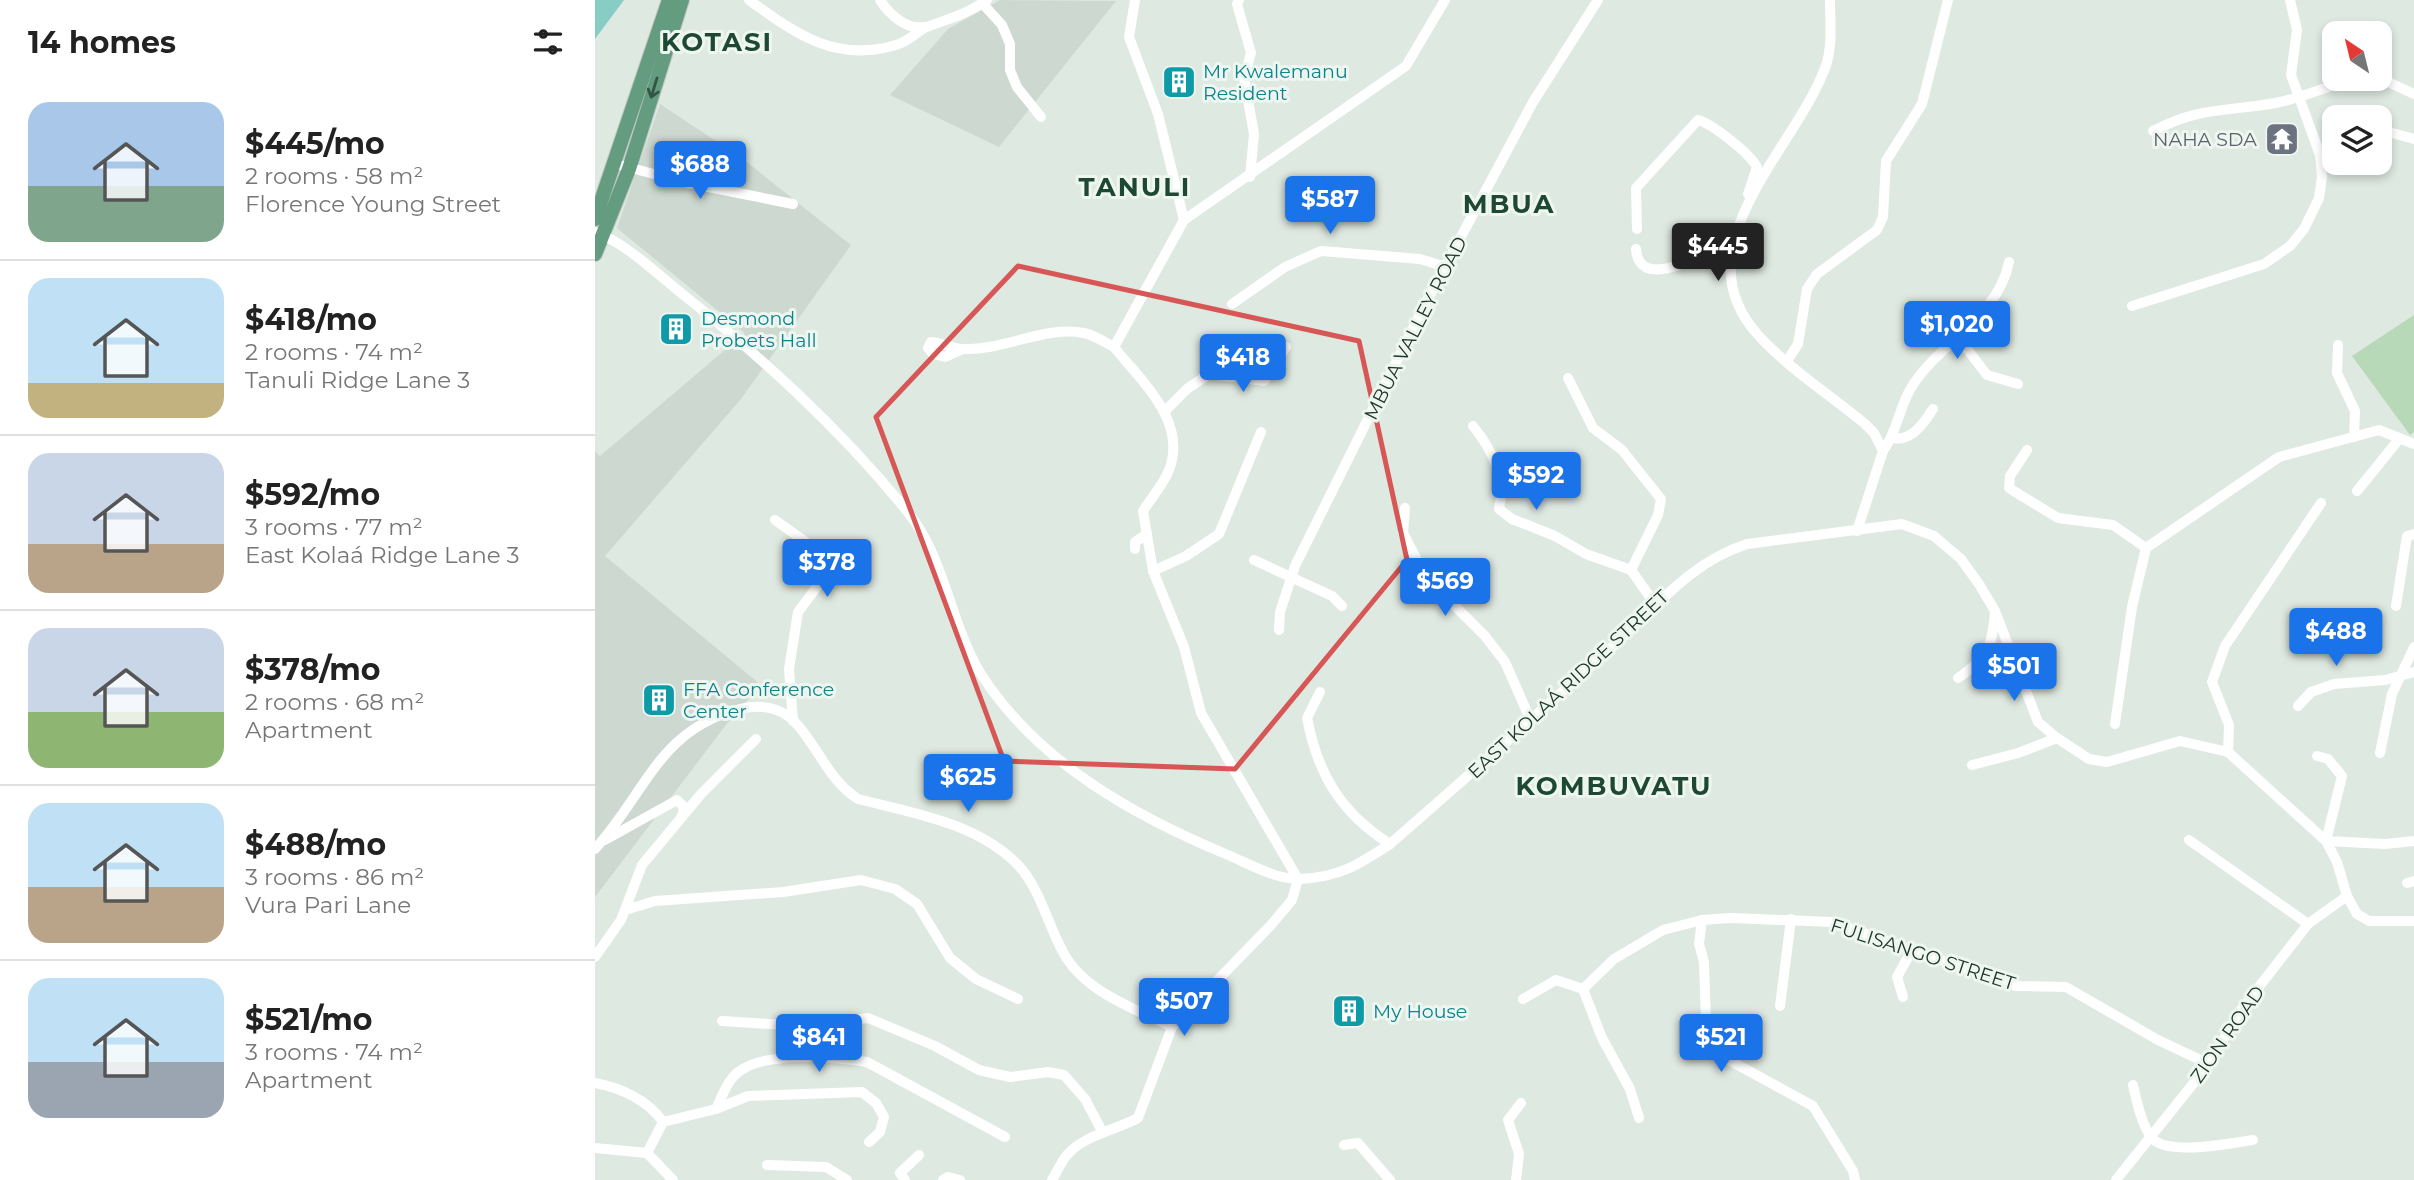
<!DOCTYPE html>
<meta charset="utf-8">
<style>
body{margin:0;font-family:Montserrat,sans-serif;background:#f2f2f2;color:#222;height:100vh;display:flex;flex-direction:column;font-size:26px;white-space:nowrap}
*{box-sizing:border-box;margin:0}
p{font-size:23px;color:#767676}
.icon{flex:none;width:38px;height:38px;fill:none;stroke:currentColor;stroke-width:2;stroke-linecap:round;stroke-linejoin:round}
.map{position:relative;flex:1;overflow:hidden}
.panel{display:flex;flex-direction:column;background:#fff;width:595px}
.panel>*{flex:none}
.needle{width:46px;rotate:325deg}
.tools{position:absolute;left:1727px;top:21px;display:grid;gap:14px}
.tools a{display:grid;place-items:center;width:70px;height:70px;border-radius:14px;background:#fff;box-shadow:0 4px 10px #0003;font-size:35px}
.price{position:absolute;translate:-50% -60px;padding:0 16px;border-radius:7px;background:#1a73e8;color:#fff;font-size:23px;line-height:46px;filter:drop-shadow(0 2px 4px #0008)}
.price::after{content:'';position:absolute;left:50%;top:42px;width:21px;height:16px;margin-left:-10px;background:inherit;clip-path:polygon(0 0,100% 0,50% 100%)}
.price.current{background:#222;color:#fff}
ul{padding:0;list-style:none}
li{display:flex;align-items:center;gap:21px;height:175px;padding:0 28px}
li+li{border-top:2px solid #e0e0e0}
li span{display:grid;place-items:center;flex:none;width:196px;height:140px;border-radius:21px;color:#555}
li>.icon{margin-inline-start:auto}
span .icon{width:84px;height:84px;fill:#fffc;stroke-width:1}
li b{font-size:30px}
h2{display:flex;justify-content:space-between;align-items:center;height:84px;padding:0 28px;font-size:30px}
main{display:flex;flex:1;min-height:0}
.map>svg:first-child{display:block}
.built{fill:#ccd8d0}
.green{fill:#b7d9b8}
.water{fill:#88ccc6}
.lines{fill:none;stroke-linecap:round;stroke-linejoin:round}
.major-casing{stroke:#c1c7c4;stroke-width:16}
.minor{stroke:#fff;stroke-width:10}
.major{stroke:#649c80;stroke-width:14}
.oneway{stroke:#345544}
.marked{fill:none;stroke:#d65755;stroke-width:5;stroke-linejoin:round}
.labels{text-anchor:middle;stroke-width:6;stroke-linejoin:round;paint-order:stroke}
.culture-label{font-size:19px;fill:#0d838f;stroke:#eef6f0;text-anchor:start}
.worship-label{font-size:19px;fill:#5b616d;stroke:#eef6f0;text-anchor:end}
.street-label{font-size:19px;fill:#20372b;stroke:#eef6f0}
.district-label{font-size:26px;font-weight:bold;letter-spacing:2px;fill:#1e4833;stroke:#eef6f0}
</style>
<main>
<section class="panel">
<h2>14 homes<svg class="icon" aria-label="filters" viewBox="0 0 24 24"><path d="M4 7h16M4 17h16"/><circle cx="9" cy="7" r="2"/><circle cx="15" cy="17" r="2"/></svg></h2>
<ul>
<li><span style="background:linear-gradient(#a9c7e8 60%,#7fa58c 0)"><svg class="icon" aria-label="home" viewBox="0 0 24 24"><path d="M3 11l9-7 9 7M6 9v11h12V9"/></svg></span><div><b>$445/mo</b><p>2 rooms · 58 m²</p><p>Florence Young Street</p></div></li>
<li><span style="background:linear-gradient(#bfe0f5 75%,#c2b280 0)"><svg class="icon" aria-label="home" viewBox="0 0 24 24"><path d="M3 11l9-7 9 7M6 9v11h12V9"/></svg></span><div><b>$418/mo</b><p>2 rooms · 74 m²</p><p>Tanuli Ridge Lane 3</p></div></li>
<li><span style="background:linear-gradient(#c9d6e8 65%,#b9a48a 0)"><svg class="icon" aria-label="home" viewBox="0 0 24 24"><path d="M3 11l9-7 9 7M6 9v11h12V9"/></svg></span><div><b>$592/mo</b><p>3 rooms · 77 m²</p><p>East Kolaá Ridge Lane 3</p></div></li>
<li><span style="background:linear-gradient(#c9d6e8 60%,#8fb573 0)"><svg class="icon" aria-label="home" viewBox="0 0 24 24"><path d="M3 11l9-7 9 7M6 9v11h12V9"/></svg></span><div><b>$378/mo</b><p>2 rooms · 68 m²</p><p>Apartment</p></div></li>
<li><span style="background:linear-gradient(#bfe0f5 60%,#b9a48a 0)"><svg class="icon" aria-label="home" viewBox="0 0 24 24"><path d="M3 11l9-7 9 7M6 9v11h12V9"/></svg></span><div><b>$488/mo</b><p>3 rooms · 86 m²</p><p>Vura Pari Lane</p></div></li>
<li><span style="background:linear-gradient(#bfe0f5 60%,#9aa5b1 0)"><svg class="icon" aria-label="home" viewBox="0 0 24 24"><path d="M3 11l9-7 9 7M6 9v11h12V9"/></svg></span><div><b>$521/mo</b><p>3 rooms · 74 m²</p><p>Apartment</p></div></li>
</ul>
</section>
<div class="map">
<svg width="1819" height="1180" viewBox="0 0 1819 1180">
<rect width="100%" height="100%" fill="#dee9e1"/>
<g class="built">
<path d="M 405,0 L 521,1 L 404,147 L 295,95 L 353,29 Z"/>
<path d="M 65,104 L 148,159 L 256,245 L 146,399 L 10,556 L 166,685 L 134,721 L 0,897 L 0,451 L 5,456 L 150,333 L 22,228 Z"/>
</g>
<path class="green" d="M 1819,315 L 1819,432 L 1815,435 L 1757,356 Z"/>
<path class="water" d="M 0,0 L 29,0 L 0,39 Z"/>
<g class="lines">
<g class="major-casing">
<g id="major">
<path d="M 0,219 L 74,0"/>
<path d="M 0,254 L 34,169 L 87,0"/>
</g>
</g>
<g class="minor">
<path d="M 154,0 C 201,34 241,63 301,45 C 313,42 322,31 334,26 C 354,19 374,13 392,0"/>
<path d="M 285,0 C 294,14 311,30 329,27"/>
<path d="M 540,0 L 534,37 L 563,114 L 589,220"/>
<path d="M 644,0 L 642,4 L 656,53 L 649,78 L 659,134 L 655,177"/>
<path d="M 1235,0 C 1235,23 1238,47 1230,68 C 1200,150 1083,247 1163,335 C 1194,369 1234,394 1269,423 L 1279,433 L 1288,451 L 1262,531"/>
<path d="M 387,3 L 407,25 L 415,44 L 415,70 L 422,87 L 446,117"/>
<path d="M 1774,79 L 1793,82 L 1819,94"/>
<path d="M 1786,130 L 1819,139"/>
<path d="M 1558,131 C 1605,106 1632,112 1680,103 C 1708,98 1732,86 1759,79"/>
<path d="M 21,164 L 93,183 L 198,204"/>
<path d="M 1042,229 L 1041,188 L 1103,120 C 1118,124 1155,154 1162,167 L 1153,194"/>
<path d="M 0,232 C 28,242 57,269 80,288 C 165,356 243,426 312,511 C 351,559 354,622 386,674 C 442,762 539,816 633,855 C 654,864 682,880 705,879 C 745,877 763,865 795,844 C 869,780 941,715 1014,650 C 1059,610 1093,563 1152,544 L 1307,524 L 1339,536 L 1366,559 L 1384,584 L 1400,611 L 1443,722 L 1462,738 L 1494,759 L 1512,762 L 1585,741 L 1633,752 L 1731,841 L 1742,862 L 1752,896 L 1762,914 L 1774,921 L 1819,921"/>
<path d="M 1041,249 C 1044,295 1115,250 1137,242"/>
<path d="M 637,304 L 690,267 L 726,251 L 825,259 L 851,267"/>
<path d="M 1537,306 L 1669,264 L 1695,246 L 1709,229 L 1724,198 L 1727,177 L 1725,155 L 1696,75 L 1702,30 L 1695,0"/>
<path d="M 1363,337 L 1392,375 L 1423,384"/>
<path d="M 1743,345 L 1742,373 L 1760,411 L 1759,437"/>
<path d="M 366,350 L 350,357 L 337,353 L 333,348 L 336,342 C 348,343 358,349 368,349 C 407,351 452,325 489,333 C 499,335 509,342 519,347"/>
<path d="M 1192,361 L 1203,344 L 1212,289 L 1222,274 L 1282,230 L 1288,217 L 1291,161 L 1327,104 L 1353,0"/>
<path d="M 973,378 L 998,428 L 1027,450 L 1066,499 L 1063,515 L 1036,570 L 1060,604"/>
<path d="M 570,411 L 592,389 L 614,374 L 669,381 L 691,347"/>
<path d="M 878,426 C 898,451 911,477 904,509 L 917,519 L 960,536 L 991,554 L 1036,570"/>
<path d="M 1298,438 C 1316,442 1329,423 1338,409"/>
<path d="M 1432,450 L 1415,476 L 1414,488 L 1463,518 L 1518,525 L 1551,548"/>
<path d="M 1288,451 C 1302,432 1304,408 1316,388 C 1344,342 1403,318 1414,262"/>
<path d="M 1762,491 L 1805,438"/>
<path d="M 810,508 L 808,533 L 831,577 L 890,636 L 910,662 L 936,721"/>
<path d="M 180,520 L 229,555 L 236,568 L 203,612 L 194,669 L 198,721"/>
<path d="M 540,549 L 540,542 L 552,534"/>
<path d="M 659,560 L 737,596 L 747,606"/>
<path d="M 558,571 L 591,556 L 624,534 L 666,432"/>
<path d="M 1801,606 L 1812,536 L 1819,534"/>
<path d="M 684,630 L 685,612 L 700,566 L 829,306 L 938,102 L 1003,0"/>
<path d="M 1363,678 C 1393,657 1396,650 1400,614"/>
<path d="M 725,692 L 712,718 C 723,775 746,813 795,844"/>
<path d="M 1703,706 L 1716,692 L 1739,684 L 1790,680 L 1819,672"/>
<path d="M 1520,724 L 1537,607 L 1551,548 L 1684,457 L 1784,430 L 1819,444"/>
<path d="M 1633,752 L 1634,725 L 1617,682 L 1630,646 L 1726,503"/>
<path d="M 1785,753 L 1797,694 L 1819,647"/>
<path d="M 1722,756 L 1733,759 L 1747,776 L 1731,841 L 1790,844 L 1819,841"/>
<path d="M 1377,765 L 1423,753 L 1462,738"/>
<path d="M 10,840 L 82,800 L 89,807 L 87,817"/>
<path d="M 1594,840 L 1713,924"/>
<path d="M 0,849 C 51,793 64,729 145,709 C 164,704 185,707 199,721 C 223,746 233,780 263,799 C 318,813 383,823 424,866 C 445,889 453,925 468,952 C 489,992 539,1008 577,1027"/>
<path d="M 703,879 L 606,713 L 589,647 L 558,571 L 548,511 C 556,498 569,484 574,470 C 593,421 546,381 519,347 L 589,220 L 811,66 L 850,0"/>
<path d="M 1812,883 L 1819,881"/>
<path d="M 30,910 L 60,901 L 188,892 L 266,880 L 300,889 L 322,904 L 355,958 L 381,979 L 423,999"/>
<path d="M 1107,920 L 1104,944 L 1109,962 L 1111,1023 L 1130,1058 L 1218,1106 L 1258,1171 L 1260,1180"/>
<path d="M 0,957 L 26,920 L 47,865 L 106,794 L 161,739"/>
<path d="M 1308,997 L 1302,977 L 1318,948"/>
<path d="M 928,999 L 961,980 L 988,989"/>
<path d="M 1185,1006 L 1196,919"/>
<path d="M 127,1021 L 205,1026 L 273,1018 L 340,1046 L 384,1070 L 415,1077 L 453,1072 L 469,1075 L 490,1099 L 508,1133"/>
<path d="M 0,1083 C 26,1088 53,1100 68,1122"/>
<path d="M 1538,1085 C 1542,1102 1546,1123 1556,1137 C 1571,1157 1636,1143 1658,1140"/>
<path d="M 121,1109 L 153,1096 L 267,1092 L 281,1103 L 289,1117 L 285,1132 L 274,1142"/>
<path d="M 1044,1118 L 1035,1089 L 1007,1038 L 988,989 L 1019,959 L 1068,930 L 1107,920 L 1136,918 L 1237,922 L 1421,986 L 1471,987 L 1563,1040 L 1614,1064"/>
<path d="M 749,1145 L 763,1143 L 795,1180"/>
<path d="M 0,1148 L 52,1153 L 78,1180"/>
<path d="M 52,1153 L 68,1122 L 121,1109 C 128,1095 133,1077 148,1069 C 174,1052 242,1057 272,1062 L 410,1137"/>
<path d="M 172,1165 L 231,1167 L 252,1180"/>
<path d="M 310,1180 L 305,1173 L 324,1155"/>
<path d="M 348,1180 L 353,1177 L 365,1180"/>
<path d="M 457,1180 C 462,1172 466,1162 472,1155 C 489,1135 521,1130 543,1118 L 577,1027 L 676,925 L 697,900 L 703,879"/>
<path d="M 921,1180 L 924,1154 L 913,1120 L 926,1103"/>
<path d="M 1521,1180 L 1614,1064 L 1645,1011 L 1713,924 L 1752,896"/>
</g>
<use href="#major" class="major"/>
</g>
<defs><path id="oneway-shaft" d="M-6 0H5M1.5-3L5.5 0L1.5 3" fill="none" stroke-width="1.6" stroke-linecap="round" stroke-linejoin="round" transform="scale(1.75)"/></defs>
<use class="oneway" href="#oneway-shaft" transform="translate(59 88) rotate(107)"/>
<path class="marked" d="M 423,266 L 764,341 L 812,560 L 640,769 L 409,761 L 281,417 Z"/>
<defs>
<g id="building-square" transform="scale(1.75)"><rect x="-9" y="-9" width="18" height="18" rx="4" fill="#0f9aa8" stroke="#eef6f0"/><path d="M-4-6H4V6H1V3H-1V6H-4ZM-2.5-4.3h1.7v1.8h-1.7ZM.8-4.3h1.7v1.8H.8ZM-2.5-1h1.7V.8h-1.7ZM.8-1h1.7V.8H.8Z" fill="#fff"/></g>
<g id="temple-square" transform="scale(1.75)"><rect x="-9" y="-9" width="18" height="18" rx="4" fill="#6b7280" stroke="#eef6f0"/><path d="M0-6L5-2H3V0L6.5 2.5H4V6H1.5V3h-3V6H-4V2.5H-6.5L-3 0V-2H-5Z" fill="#fff"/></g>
</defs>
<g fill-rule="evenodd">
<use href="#building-square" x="584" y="82"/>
<use href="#temple-square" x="1687" y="139"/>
<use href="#building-square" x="81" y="329"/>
<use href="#building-square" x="64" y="700"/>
<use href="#building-square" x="754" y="1011"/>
</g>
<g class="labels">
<g class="culture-label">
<text x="608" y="78">Mr Kwalemanu<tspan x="608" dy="22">Resident</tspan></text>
<text x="106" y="325">Desmond<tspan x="106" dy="22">Probets Hall</tspan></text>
<text x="88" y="696">FFA Conference<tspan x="88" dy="22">Center</tspan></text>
<text x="778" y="1018">My House</text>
</g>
<g class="worship-label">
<text x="1662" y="146">NAHA SDA</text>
</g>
<g class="street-label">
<text transform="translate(820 328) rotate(-63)" y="7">MBUA VALLEY ROAD</text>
<text transform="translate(973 684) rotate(-43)" y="7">EAST KOLAÁ RIDGE STREET</text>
<text transform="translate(1328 954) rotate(18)" y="7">FULISANGO STREET</text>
<text transform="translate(1632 1034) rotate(-55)" y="7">ZION ROAD</text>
</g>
<g class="district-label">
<text x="122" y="51">KOTASI</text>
<text x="540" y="196">TANULI</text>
<text x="914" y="213">MBUA</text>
<text x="1019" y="795">KOMBUVATU</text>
</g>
</g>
</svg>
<div class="tools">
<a><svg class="needle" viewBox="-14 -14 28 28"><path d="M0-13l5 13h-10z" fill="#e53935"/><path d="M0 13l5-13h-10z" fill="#767676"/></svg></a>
<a><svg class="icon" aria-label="layers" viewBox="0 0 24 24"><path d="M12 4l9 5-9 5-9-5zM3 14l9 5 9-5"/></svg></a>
</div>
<b class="price" style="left:105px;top:201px">$688</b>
<b class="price" style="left:735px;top:236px">$587</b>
<b class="price current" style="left:1123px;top:283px">$445</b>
<b class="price" style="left:1362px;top:361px">$1,020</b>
<b class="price" style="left:648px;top:394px">$418</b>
<b class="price" style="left:941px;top:512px">$592</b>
<b class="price" style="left:232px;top:599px">$378</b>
<b class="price" style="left:850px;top:618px">$569</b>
<b class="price" style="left:1741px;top:668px">$488</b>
<b class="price" style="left:1419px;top:703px">$501</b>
<b class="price" style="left:373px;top:814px">$625</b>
<b class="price" style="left:589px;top:1038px">$507</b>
<b class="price" style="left:224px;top:1074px">$841</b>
<b class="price" style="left:1126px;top:1074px">$521</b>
</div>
</main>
